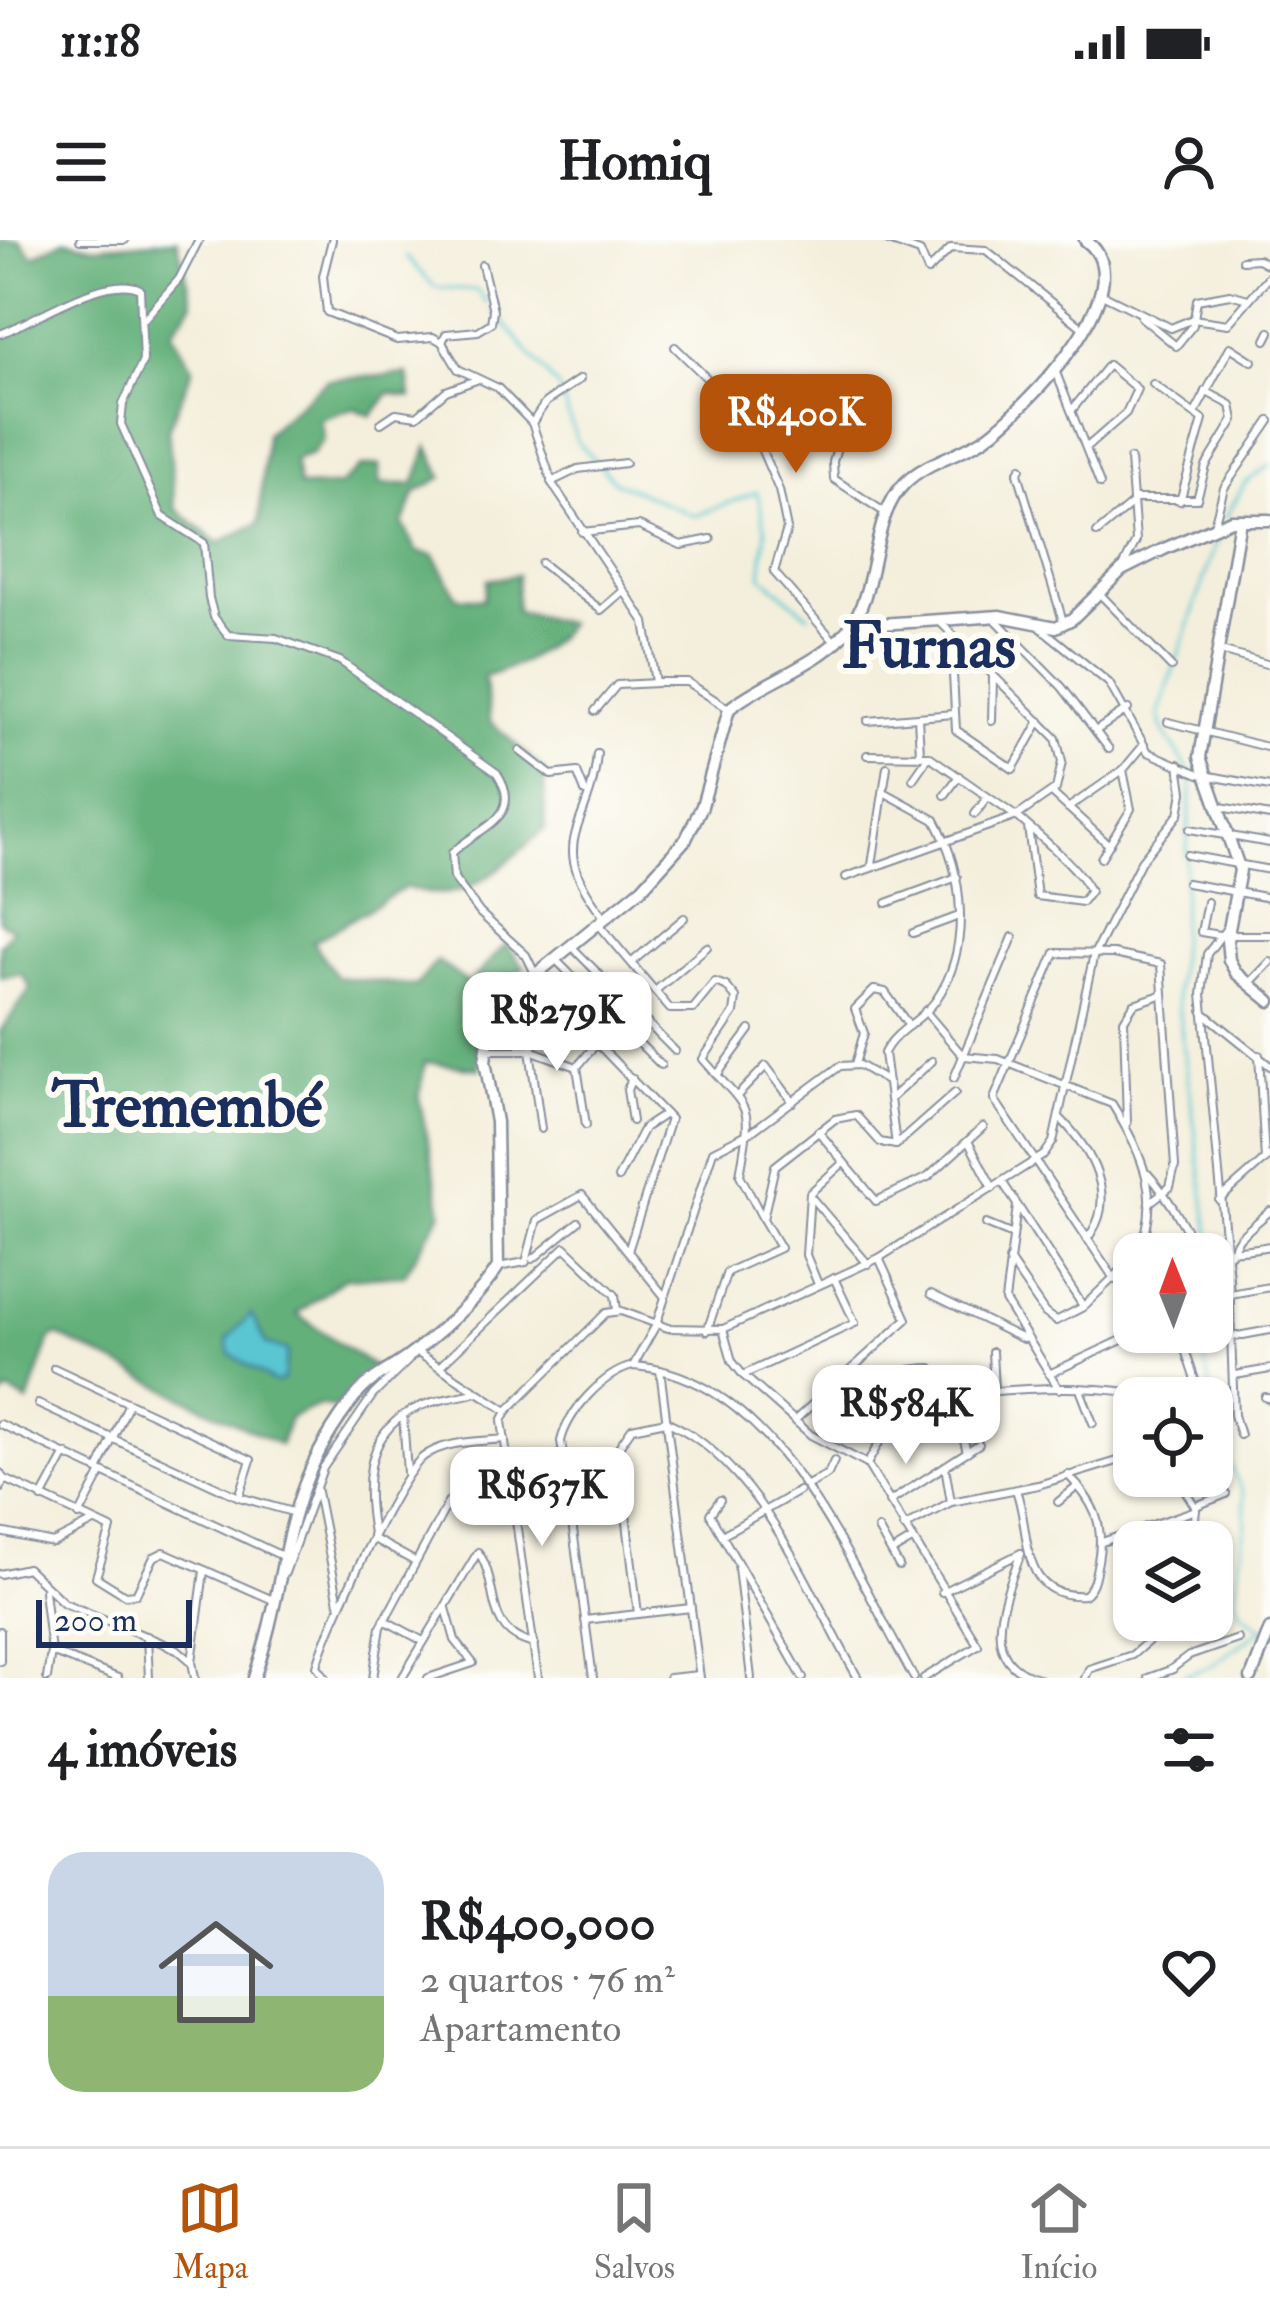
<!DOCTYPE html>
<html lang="pt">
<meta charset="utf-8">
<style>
body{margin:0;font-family:"IM FELL Double Pica",serif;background:#f2f2f2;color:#202124;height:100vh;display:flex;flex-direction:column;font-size:45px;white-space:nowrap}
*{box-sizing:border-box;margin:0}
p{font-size:39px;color:#757577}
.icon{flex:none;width:66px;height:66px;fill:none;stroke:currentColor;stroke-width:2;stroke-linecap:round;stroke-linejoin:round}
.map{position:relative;height:1438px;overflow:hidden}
.panel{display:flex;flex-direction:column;background:#fff;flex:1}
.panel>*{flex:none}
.needle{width:78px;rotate:359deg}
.tools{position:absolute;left:1113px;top:993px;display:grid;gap:24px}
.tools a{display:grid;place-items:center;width:120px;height:120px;border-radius:24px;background:#fff;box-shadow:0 3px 9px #0004;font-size:60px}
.scale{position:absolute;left:36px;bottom:30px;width:156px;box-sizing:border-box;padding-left:12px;border:6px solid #1b2f5e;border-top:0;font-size:33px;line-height:42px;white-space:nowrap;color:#1b2f5e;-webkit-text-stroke:9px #fdfcf7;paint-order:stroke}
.price{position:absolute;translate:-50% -102px;padding:0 27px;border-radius:24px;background:#fff;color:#222;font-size:39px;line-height:78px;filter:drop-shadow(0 3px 6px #0008)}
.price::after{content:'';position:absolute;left:50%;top:72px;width:36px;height:27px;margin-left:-18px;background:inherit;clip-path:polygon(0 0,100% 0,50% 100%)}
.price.on{background:#b45309;color:#fff}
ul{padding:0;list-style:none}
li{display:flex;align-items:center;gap:36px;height:300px;padding:0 48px}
li span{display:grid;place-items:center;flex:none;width:336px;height:240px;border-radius:36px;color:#555}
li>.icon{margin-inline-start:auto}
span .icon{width:144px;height:144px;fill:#fffc;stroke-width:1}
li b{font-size:51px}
h2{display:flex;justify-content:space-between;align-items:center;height:144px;padding:0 48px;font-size:51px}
.status{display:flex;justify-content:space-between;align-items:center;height:84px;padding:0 60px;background:#fff;direction:ltr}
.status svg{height:33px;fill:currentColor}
header{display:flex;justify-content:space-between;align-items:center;height:156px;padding:0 48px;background:#fff;font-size:54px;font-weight:700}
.dock{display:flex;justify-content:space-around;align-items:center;height:168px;border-top:3px solid #e0e0e0;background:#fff;font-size:33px;color:#757577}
.dock a{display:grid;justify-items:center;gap:6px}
.dock .on{color:#b45309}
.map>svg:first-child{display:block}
.forest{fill:#63b07a;stroke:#3f706c;stroke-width:3}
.water{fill:#5ac6d2;stroke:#3a7a98;stroke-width:3}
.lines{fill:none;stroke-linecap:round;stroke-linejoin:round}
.stream{stroke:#5ac6d2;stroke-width:3}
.street-casing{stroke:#888f9d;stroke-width:10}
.secondary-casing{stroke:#888f9d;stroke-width:15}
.street{stroke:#fff;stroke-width:6}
.secondary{stroke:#fff;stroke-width:10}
.labels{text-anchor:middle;stroke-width:12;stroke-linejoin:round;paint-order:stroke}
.district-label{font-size:63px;font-weight:bold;fill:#1b2f5e;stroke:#fdfcf7}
</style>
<div class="status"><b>11:18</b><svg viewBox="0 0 49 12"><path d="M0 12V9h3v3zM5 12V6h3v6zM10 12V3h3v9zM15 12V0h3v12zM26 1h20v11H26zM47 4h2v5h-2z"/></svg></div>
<header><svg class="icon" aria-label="menu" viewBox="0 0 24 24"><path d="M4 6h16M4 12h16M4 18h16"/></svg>Homiq<svg class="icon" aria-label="person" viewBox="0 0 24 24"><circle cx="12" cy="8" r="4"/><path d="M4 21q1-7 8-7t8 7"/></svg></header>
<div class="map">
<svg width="1270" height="1438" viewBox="0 0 1270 1438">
<rect width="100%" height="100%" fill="#fdfcf7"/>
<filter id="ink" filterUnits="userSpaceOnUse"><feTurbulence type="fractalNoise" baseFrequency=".00833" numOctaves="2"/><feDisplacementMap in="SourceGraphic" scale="24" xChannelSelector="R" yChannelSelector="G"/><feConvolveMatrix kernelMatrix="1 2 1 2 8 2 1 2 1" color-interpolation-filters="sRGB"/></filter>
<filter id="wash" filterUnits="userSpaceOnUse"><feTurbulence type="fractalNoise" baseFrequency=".004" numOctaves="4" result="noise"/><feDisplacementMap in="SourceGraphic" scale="48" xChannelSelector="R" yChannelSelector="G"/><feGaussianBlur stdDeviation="2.7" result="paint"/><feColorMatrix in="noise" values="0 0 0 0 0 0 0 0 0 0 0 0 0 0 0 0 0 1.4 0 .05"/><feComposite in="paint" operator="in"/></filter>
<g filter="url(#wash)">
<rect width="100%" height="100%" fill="#f4efdc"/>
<path class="forest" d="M 0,0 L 20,0 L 33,16 L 64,0 L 94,7 L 177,0 L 193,62 L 172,92 L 193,128 L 168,189 L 175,268 L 218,303 L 259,283 L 266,193 L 327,140 L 408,134 L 411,157 L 389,153 L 372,176 L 353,168 L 320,179 L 324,199 L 312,214 L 294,220 L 299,247 L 339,246 L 361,227 L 380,225 L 380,244 L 414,244 L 428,206 L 443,237 L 416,252 L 403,284 L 417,312 L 434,315 L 457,357 L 484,359 L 488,340 L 517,335 L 516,371 L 568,384 C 544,413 520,426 484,437 L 490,481 L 544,531 L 545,589 C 502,625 465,671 406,647 L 313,702 L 337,737 L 416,746 L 437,721 L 469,744 L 506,704 L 524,727 C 482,762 480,776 479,829 L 425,822 L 419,858 L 442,972 L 404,1035 L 344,1038 L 297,1074 L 375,1128 L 336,1168 L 319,1165 L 289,1178 L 280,1205 L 57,1095 L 49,1101 L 28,1162 L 9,1151 L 0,1159 L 0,792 L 31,748 L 22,734 L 0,737 L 0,705 L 13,689 L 0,682 Z"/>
<path class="water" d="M 251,1074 L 266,1104 L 288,1111 L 283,1140 L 275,1143 L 230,1114 L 227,1100 Z"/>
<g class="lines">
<g class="stream">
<path d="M 406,17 L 435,47 L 477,50 L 487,63"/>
<path d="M 493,70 L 559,149 L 577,201 L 614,241 L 695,276 L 757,252 L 766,291 L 761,335 L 808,375"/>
<path d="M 1226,277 L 1245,243 L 1270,225"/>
<path d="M 1206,1014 L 1209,991 L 1176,752 L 1192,543 C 1186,515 1161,500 1159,473 L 1220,291"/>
<path d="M 1199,1092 L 1223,1209 L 1243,1253 L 1246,1282 L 1235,1357 L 1241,1372 L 1266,1392"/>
<path d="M 1178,1438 L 1211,1426 L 1259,1391"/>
</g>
</g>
</g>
<g filter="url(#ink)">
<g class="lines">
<g class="street-casing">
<g id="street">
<path d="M 80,0 L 125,0"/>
<path d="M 332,0 L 323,36 L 327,72 L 397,100 L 433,97 L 442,102"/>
<path d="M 886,0 L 920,12 L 928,31 L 951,8 L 986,10 L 1083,88"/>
<path d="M 1242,20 L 1258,19 L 1270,26"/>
<path d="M 1102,54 L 1171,88 L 1193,79 L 1228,84 L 1270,35"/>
<path d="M 1141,77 L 1176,106 L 1193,85 L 1197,60 L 1230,54 L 1248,59"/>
<path d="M 144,79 L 179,39 L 199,0"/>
<path d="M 0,94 C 33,82 107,32 140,49 L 143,121 L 123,164 L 121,184 L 162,276 L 204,303 L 209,358 L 214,377 L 228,395 L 276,398 L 340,421 L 497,533 C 526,578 478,587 452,613 L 454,638 L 480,673 L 526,715 L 540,744 L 670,879 L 628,1011"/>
<path d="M 1266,100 L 1270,92"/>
<path d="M 442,102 L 458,129 L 498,148 L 532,183 L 553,245 L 645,382 L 655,442 L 687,442 L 729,469"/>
<path d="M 442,102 L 446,94 L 478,91 L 491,83 L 493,70 L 482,25"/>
<path d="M 675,107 L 730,161 L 756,197 L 779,250 L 787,289 L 774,332 L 834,401"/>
<path d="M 1055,130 L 1100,244"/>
<path d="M 1153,144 L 1203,180 L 1180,261"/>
<path d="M 1072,170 L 1108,125 L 1137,149 L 1126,173 L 1087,207"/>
<path d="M 1195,173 L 1230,107 L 1252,121"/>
<path d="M 846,175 L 833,222 L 834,239 L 884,272"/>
<path d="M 381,183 L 396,173 L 417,176 L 446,151 L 476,140"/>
<path d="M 532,183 L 546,162 L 580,139"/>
<path d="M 1021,228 L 1018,233 L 1063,381"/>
<path d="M 551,242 L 578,229 L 625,223"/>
<path d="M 1133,259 L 1197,259 L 1206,226 L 1234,180 L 1231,165 L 1205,151"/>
<path d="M 1214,285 L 1224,248 L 1270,181"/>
<path d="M 582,292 L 639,286 L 681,305 L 711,299"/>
<path d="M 1097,293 L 1133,263"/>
<path d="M 541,323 L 601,370 L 623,351"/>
<path d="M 1123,327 L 1136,301 L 1130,219"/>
<path d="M 1098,352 L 1171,427"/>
<path d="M 993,377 L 1062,447 L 1109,509"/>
<path d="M 1041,388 L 1109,443 L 1148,512 L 1199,534 L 1270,547"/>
<path d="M 951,397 L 956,490 L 1013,529 L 1040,481"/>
<path d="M 1217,410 L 1270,425"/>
<path d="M 595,471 L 617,445 L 657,443"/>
<path d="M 918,477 L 920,514"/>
<path d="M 868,481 L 954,474"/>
<path d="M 992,481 L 993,437"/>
<path d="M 1168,482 L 1270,508"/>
<path d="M 1097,490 L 1128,469"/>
<path d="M 520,511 L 551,535 L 577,532 L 585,552"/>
<path d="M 597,514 C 591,592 542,598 604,677"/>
<path d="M 867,515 L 929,516 L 1020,579 C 1042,599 1077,625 1090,651 L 1082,662 L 1037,656 L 1028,587"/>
<path d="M 913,539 L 929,516"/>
<path d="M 884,552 L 935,580 C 964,633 972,708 936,760 C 922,781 895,790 884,813 L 896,905"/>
<path d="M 1053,554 L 1108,604"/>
<path d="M 945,555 L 959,536"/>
<path d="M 1221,567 L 1270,576"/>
<path d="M 1068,568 L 1123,530 L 1143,506"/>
<path d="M 975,574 L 987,558"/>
<path d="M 1190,589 L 1270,603"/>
<path d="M 1187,615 L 1270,630"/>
<path d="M 1101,618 L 1131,569 L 1123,530"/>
<path d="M 872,625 L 887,527"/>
<path d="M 846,637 L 1017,576 L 1056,549 L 1062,522 L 1056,498 L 941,383"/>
<path d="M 1187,643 L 1270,658"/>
<path d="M 1207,662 L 1201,692 L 1219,695"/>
<path d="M 887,663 L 957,637"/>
<path d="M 600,686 L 670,769 L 693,769 L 715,742 L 726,746 L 736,758 L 734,773 L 703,819 C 751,875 753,860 740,935 L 763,979 L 775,926 L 835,879 L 856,875 L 880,902 L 896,905 L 955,853"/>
<path d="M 1226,689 L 1207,714 L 1202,754 L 1229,1038 L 1234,1175 L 1240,1195"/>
<path d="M 913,693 L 959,676"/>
<path d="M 1228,695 L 1270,695"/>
<path d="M 572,707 L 675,811"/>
<path d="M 554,718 L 661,825"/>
<path d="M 632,722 L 684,678"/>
<path d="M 1249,744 L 1270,722"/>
<path d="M 655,751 L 707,707"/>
<path d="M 925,771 L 963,816 L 998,819 L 1112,864 C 1141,911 1165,960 1137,1014"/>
<path d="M 1203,772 L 1270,826"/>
<path d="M 488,810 L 530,810 L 577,827"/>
<path d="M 1259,815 L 1265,920"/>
<path d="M 855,824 L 864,793 L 855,769 L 874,750 L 885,752 L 909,786"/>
<path d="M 717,835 L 750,790"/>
<path d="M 632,838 L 627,850 L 632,881"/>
<path d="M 954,838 L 1013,697"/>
<path d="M 737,856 L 766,826 L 793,862"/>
<path d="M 890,859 L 932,821"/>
<path d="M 1059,877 C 1091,909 1120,958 1087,999"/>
<path d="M 1127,883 L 1124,780 L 1134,764 L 1161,755"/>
<path d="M 586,885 L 577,827 L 597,803"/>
<path d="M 541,889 L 530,810 L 565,771"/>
<path d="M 818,891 L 876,961 L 928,937 L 983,887"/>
<path d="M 968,901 L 993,948"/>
<path d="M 1148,934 C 1202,993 1173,1023 1270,1006"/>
<path d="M 618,938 L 644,888 L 665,874"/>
<path d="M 1003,943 L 1083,1066"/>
<path d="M 810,956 L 868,1024"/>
<path d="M 1219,960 L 1270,915"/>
<path d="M 1017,966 L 1005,1061 L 1059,1149"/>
<path d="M 986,984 L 1013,995"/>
<path d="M 1230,1013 L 1240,997 L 1270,971"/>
<path d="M 533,1019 L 578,982"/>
<path d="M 1009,1020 L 1045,1073 L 1056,1081 L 1083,1067 L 1134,1018"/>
<path d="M 498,1027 L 526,1022 L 537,980 L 582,955 L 665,1057"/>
<path d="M 1115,1040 L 994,859 L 1055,713 L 1113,714 L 1161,724 L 1175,926 L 1170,947 L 1149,963"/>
<path d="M 818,1044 L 806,1015 L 810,953 L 843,923"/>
<path d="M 931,1054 L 1023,1099"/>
<path d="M 1230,1054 L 1270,1047"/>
<path d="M 723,1089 L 732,1121 L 743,1135 L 811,1195 L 867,1224 L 978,1405 L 924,1438"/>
<path d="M 707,1091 L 727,1032 L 780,1008 L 763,979"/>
<path d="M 1179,1092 L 1201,1158"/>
<path d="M 1232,1097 L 1270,1090"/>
<path d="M 415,1111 L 507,1171"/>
<path d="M 992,1112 L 994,1150"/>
<path d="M 633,1126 L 656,1085 L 713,911 L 751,892 L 840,826 L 859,825 L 888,842"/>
<path d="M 439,1127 L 565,1007 L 615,1055 L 617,1070"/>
<path d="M 54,1128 L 251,1220 L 239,1257"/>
<path d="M 660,1130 L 700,1438"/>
<path d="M 1049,1134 L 1139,1092"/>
<path d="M 743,1135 L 855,1083 L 834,1038"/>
<path d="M 1235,1135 L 1270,1129"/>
<path d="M 831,1147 L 887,1190"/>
<path d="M 1081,1152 L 1093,1183"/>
<path d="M 953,1157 L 967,1212"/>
<path d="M 1265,1157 L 1270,1159"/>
<path d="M 38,1164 L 239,1257 L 292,1272"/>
<path d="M 857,1170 C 877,1138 894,1129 931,1128 L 935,1158"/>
<path d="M 507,1171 L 606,1073 L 621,1071 L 668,1088 L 723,1089 L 879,1018 L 1044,915 L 1053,902 L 1094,714 L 1141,621 L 1179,574 L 1183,552 L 1179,524"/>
<path d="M 507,1171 L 502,1181 L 538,1438"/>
<path d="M 403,1175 L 407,1233"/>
<path d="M 795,1180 L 907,1079 L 879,1018"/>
<path d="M 0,1184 L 282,1316"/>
<path d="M 1212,1189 L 1215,1196"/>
<path d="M 867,1224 C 878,1206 888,1182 905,1170 C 938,1148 1116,1140 1147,1158"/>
<path d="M 98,1230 L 129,1163"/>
<path d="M 0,1233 L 5,1239 L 0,1249"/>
<path d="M 1176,1236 L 1196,1268 L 1193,1302"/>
<path d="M 5,1239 L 111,1289 L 96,1337 L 125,1355 L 136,1354 L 154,1317 L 164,1312 L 273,1360"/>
<path d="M 806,1246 L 828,1234 L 834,1221"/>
<path d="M 316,1247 L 339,1363"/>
<path d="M 1016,1250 C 1032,1292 1017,1359 1084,1355 C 1095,1346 1095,1335 1098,1321 C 1105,1284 1094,1262 1068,1235"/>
<path d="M 42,1258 L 66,1214"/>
<path d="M 720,1260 L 710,1274 L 803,1438"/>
<path d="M 889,1262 L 945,1226"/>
<path d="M 951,1262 L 945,1226 L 979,1204"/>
<path d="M 1058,1262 L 1078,1246"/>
<path d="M 1196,1266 L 1226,1254"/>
<path d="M 79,1276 L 102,1232"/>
<path d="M 904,1287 L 951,1262 L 1038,1245 L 1134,1216"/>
<path d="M 878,1289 L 899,1326"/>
<path d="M 0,1292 L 53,1303 L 94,1282"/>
<path d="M 722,1295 L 799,1251"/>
<path d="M 1102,1302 L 1196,1270"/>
<path d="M 892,1312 L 912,1300"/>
<path d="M 1021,1313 C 1006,1354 974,1422 1038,1438"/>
<path d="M 414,1321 L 374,1299 C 365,1252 362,1196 412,1170 C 433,1159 456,1158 478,1152"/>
<path d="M 738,1328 L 751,1438"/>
<path d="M 285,1333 L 323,1228 L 373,1155 L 409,1120"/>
<path d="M 0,1334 L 27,1328 L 64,1363 L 177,1409 L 192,1422 L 195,1438"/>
<path d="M 44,1351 L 51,1412 L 47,1438"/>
<path d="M 942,1352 L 1021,1313"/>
<path d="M 638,1374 L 618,1208 L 632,1188 L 666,1181 C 761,1223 809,1353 858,1438"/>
<path d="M 384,1380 L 423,1401"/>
<path d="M 585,1380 L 691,1368"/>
<path d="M 0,1391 L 0,1421"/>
<path d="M 147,1396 L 149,1438"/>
<path d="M 51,1412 L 118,1438"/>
<path d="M 192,1422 L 204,1331"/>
<path d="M 1170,1430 L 1189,1416 L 1238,1399"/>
<path d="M 326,1438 L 317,1426 C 327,1388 397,1239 423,1217 C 445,1200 479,1202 505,1199"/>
<path d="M 373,1438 L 381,1387 L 449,1261 L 467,1251 L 512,1245"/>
<path d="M 402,1438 L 478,1312 C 501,1343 481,1392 534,1404"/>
<path d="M 428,1438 L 473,1423 L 455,1400 L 446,1368"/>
<path d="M 593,1438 L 561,1201 C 568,1172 603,1133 633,1126 C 778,1135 851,1328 914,1438"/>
<path d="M 669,1438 L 699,1435"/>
<path d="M 1085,1438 L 1089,1429 L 1132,1415 L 1173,1380"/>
<path d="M 1148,1438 L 1173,1429"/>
</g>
</g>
<g class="secondary-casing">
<g id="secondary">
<path d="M 1240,280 L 1200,517 L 1240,630 L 1227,700 L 1229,720 L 1236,733 L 1270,761"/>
<path d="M 850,386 L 1000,376 L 1056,387 L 1072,379 L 1122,330 L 1164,309 L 1231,280 L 1270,280"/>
<path d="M 254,1438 C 292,1329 277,1255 356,1156 C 371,1136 395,1128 414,1112 C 442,1090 479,1057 498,1027 L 496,882 L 485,821 L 489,795 L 535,735 L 642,648 L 686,599 L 702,566 L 729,469 C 766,438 830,423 855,379 C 878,339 872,275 905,243 C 927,221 960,215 985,198 C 1024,170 1149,45 1085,0"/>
<path d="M 1251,1438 L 1270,1389"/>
</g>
</g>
<use href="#street" class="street"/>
<use href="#secondary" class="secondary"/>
</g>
</g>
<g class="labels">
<g class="district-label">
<text x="929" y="427">Furnas</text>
<text x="187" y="886">Tremembé</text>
</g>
</g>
</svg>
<div class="tools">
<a><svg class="needle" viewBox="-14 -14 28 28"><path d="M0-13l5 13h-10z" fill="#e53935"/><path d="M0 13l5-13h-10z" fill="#757577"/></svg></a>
<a><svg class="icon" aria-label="locate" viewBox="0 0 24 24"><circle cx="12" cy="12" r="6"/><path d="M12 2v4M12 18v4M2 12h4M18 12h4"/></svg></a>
<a><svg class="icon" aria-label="layers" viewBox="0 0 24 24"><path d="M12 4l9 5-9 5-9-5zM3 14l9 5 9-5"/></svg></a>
</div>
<div class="scale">200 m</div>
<b class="price on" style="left:796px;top:236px">R$400K</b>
<b class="price" style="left:557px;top:834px">R$279K</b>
<b class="price" style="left:906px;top:1227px">R$584K</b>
<b class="price" style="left:542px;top:1309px">R$637K</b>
</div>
<section class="panel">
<h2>4 imóveis<svg class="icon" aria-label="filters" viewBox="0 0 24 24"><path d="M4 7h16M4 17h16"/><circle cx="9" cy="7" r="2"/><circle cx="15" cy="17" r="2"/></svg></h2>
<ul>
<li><span style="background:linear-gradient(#c9d6e8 60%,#8fb573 0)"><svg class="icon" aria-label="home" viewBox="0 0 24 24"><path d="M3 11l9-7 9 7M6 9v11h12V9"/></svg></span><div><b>R$400,000</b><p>2 quartos · 76 m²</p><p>Apartamento</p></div><svg class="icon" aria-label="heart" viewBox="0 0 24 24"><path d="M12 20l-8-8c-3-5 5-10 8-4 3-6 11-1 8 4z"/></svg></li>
</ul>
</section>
<nav class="dock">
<a class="on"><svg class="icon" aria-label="map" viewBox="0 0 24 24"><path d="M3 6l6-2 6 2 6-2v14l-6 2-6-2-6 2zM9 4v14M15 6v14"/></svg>Mapa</a>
<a><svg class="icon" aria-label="saved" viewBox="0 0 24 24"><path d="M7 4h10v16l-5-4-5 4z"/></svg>Salvos</a>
<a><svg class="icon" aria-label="home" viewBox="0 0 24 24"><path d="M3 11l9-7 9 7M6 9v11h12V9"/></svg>Início</a>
</nav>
